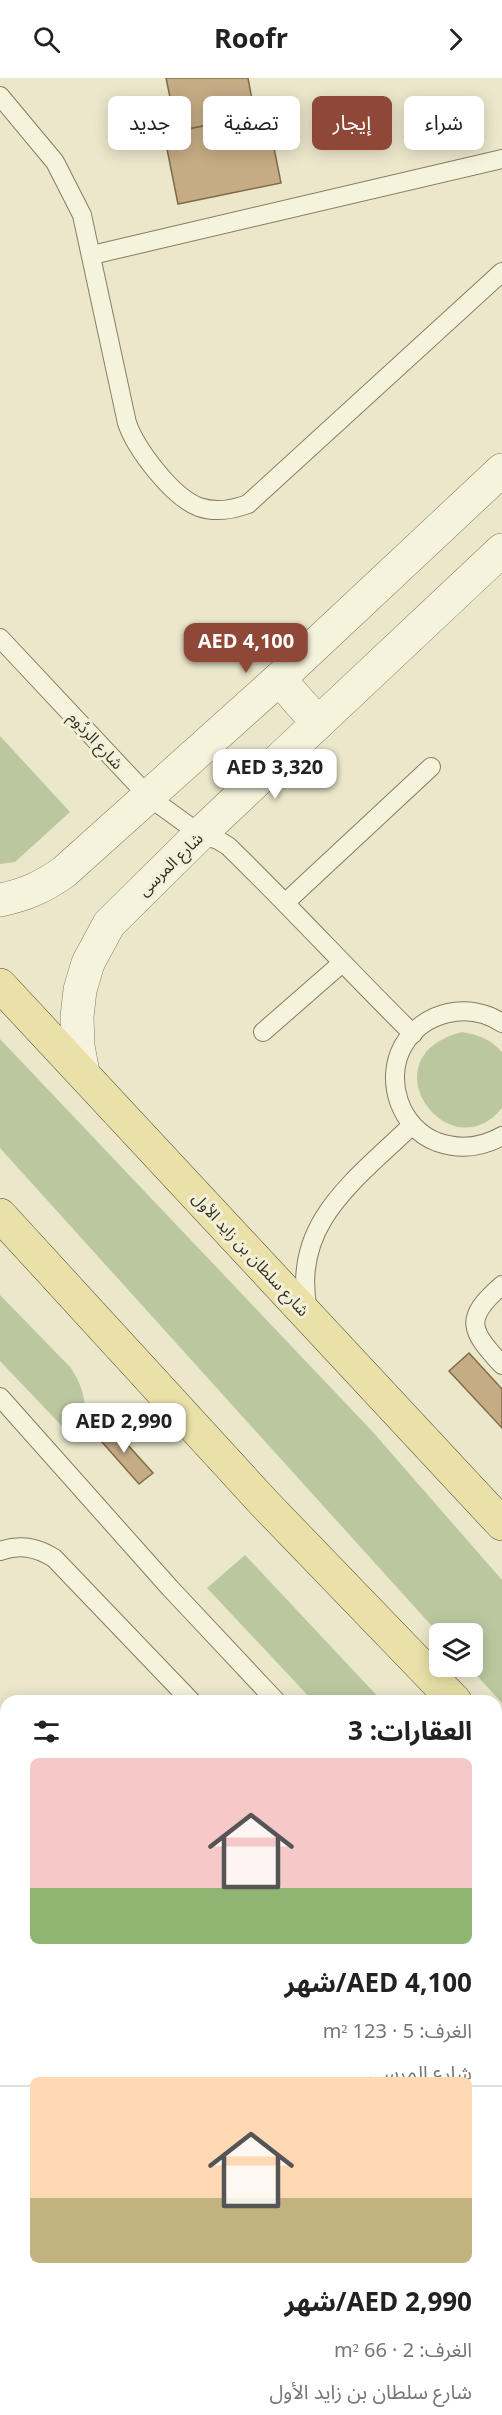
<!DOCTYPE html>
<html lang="ar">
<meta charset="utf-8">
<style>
body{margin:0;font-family:Georgia,"Noto Sans Arabic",serif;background:#f2f2f2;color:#222;direction:rtl;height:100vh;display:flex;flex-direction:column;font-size:22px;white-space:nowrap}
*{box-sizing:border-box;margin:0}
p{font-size:20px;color:#767676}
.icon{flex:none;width:33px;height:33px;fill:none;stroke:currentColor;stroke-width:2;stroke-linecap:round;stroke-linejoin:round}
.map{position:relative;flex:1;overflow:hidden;direction:ltr}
.side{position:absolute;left:0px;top:1617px;width:502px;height:720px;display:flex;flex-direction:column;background:#fff;border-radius:18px 18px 0 0;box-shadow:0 3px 15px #0003;direction:rtl}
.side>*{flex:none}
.banner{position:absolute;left:18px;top:18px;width:466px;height:54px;direction:rtl;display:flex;gap:12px}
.buttons{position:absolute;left:429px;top:1545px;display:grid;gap:12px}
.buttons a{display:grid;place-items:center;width:54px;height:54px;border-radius:9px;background:#fff;box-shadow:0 3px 15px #0003;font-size:30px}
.price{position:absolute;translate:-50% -51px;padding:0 14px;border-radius:12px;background:#fff;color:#222;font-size:20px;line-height:39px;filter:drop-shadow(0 2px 3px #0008)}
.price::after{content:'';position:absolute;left:50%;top:36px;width:18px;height:14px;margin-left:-9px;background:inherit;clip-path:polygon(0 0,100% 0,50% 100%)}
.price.on{background:#8f4737;color:#fff}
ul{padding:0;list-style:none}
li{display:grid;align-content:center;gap:12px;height:318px;padding:0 30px}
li+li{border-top:2px solid #e0e0e0}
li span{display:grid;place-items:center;height:186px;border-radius:9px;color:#555}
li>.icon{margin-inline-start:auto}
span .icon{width:108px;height:108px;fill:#fffc;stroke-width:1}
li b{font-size:26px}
h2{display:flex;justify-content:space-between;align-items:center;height:72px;padding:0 30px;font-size:26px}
.tag{padding:0 21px;border-radius:9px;background:#fff;box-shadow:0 3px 15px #0003;font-size:21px;line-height:54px}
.tag.on{background:#8f4737;color:#fff}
header{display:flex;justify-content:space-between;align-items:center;height:78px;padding:0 30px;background:#fff;font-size:27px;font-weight:700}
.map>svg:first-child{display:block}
.green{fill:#bbc89f}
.building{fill:#c5ac85;stroke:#826b49;stroke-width:1.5}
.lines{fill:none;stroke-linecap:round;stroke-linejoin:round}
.service-casing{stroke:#867c61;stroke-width:20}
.minor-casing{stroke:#867c61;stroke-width:34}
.primary-casing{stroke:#544934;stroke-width:34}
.service{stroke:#f6f3dd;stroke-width:18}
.minor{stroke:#f6f3dd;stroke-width:33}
.primary{stroke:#e9e1a7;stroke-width:33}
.labels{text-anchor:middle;stroke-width:6;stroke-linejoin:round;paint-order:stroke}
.street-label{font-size:16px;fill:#383122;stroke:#f3f0da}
</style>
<header><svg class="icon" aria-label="forward" viewBox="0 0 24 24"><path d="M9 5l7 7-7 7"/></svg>Roofr<svg class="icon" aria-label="search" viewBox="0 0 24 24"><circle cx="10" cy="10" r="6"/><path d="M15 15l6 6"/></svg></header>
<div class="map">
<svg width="502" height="2337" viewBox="0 0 502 2337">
<rect width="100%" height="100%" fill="#ebe7cb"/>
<g class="green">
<path d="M 0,658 L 70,734 L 15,784 L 0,786 Z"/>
<path d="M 462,954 C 479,957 490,961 502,974 L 502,1030 C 449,1095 364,979 462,954 Z"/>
<path d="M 0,961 L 372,1353 L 502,1502 L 502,1625 L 469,1589 L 472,1588 L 472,1556 L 439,1556 L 0,1070 Z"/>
<path d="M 0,1217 L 71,1290 C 87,1315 89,1337 78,1365 L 0,1283 Z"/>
<path d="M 245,1477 L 382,1623 L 313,1623 L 207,1510 Z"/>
<path d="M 497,1764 L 502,1767 L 502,1895 L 496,1890 Z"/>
</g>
<g class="building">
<path d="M 166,0 L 248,0 L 255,38 L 177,53 Z"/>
<path d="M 267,35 L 281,105 L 178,126 L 164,56 Z"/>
<path d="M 469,1275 L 502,1311 L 502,1350 L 449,1293 Z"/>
<path d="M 108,1345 L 153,1395 L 139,1406 L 95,1356 Z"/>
<path d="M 0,2121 L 6,2127 L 6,2305 L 0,2314 Z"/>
</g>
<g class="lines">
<g class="service-casing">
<g id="service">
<path d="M 0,18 L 55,84 L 82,137 L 127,345 C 136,371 172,419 199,429 C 216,435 232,432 248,426 L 502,194"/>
<path d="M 92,177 L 502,81"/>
<path d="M 0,560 L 149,719 L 200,756 L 218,762 L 228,768 C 291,829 350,894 413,956"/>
<path d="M 286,824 L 431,689"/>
<path d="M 502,945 C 469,923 423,933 403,968 C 384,1002 400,1050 437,1064 C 460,1072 481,1070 502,1058"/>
<path d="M 263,954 L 342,885"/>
<path d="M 502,1207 C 463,1241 470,1252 502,1287"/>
<path d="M 308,1232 C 290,1145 357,1101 412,1047"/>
<path d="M 0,1319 L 170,1510 L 276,1623"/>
<path d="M 0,1473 C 20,1466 36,1469 54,1480 L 191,1623"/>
<path d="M 496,1725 L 502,1725"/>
<path d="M 0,2032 L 6,2039"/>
</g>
</g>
<g class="minor-casing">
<g id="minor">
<path d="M 279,601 L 318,645"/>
<path d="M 0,822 C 25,817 43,809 64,794 L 279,601 L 502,392"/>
<path d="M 83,995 L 78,968 L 77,939 L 80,912 L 88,885 L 109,846 L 200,756 L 502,472"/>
<path d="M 496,1990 L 502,1985"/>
<path d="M 496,2073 L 502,2068"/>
<path d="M 119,2337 L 126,2331"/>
<path d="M 213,2337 L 219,2331"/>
</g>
</g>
<g class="primary-casing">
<g id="primary">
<path d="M 0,907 L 502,1446"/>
<path d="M 0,1137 L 264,1425 L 455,1623"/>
<path d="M 496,1665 L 502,1671"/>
</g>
</g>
<use href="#service" class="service"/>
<use href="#minor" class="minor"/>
<use href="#primary" class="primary"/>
</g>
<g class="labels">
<g class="street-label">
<text transform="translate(96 662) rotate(47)" y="6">شارع الردُوم</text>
<text transform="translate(170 786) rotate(-44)" y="6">شارع المرسى</text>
<text transform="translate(251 1176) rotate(47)" y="6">شارع سلطان بن زايد الأول</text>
</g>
</g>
</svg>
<div class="buttons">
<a><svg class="icon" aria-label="layers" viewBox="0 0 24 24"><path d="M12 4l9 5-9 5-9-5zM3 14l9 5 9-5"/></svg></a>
</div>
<b class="price on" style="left:246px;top:596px">AED 4,100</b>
<b class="price" style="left:275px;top:722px">AED 3,320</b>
<b class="price" style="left:124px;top:1376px">AED 2,990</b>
<div class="banner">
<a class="tag">شراء</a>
<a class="tag on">إيجار</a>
<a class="tag">تصفية</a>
<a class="tag">جديد</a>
</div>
<section class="side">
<h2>العقارات: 3<svg class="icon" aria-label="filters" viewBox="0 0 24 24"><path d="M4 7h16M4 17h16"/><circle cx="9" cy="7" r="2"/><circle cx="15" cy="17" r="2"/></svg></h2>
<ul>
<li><span style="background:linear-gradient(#f6c9c9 70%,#8fb573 0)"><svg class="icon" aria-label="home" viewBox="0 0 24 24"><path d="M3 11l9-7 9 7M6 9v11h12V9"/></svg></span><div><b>AED 4,100/شهر</b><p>الغرف: 5 · 123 m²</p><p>شارع المرسى</p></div></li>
<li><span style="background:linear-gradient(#ffd9b3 65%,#c2b280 0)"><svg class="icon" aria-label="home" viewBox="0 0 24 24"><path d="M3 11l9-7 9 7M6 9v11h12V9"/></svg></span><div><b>AED 2,990/شهر</b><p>الغرف: 2 · 66 m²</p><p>شارع سلطان بن زايد الأول</p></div></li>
</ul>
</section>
</div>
